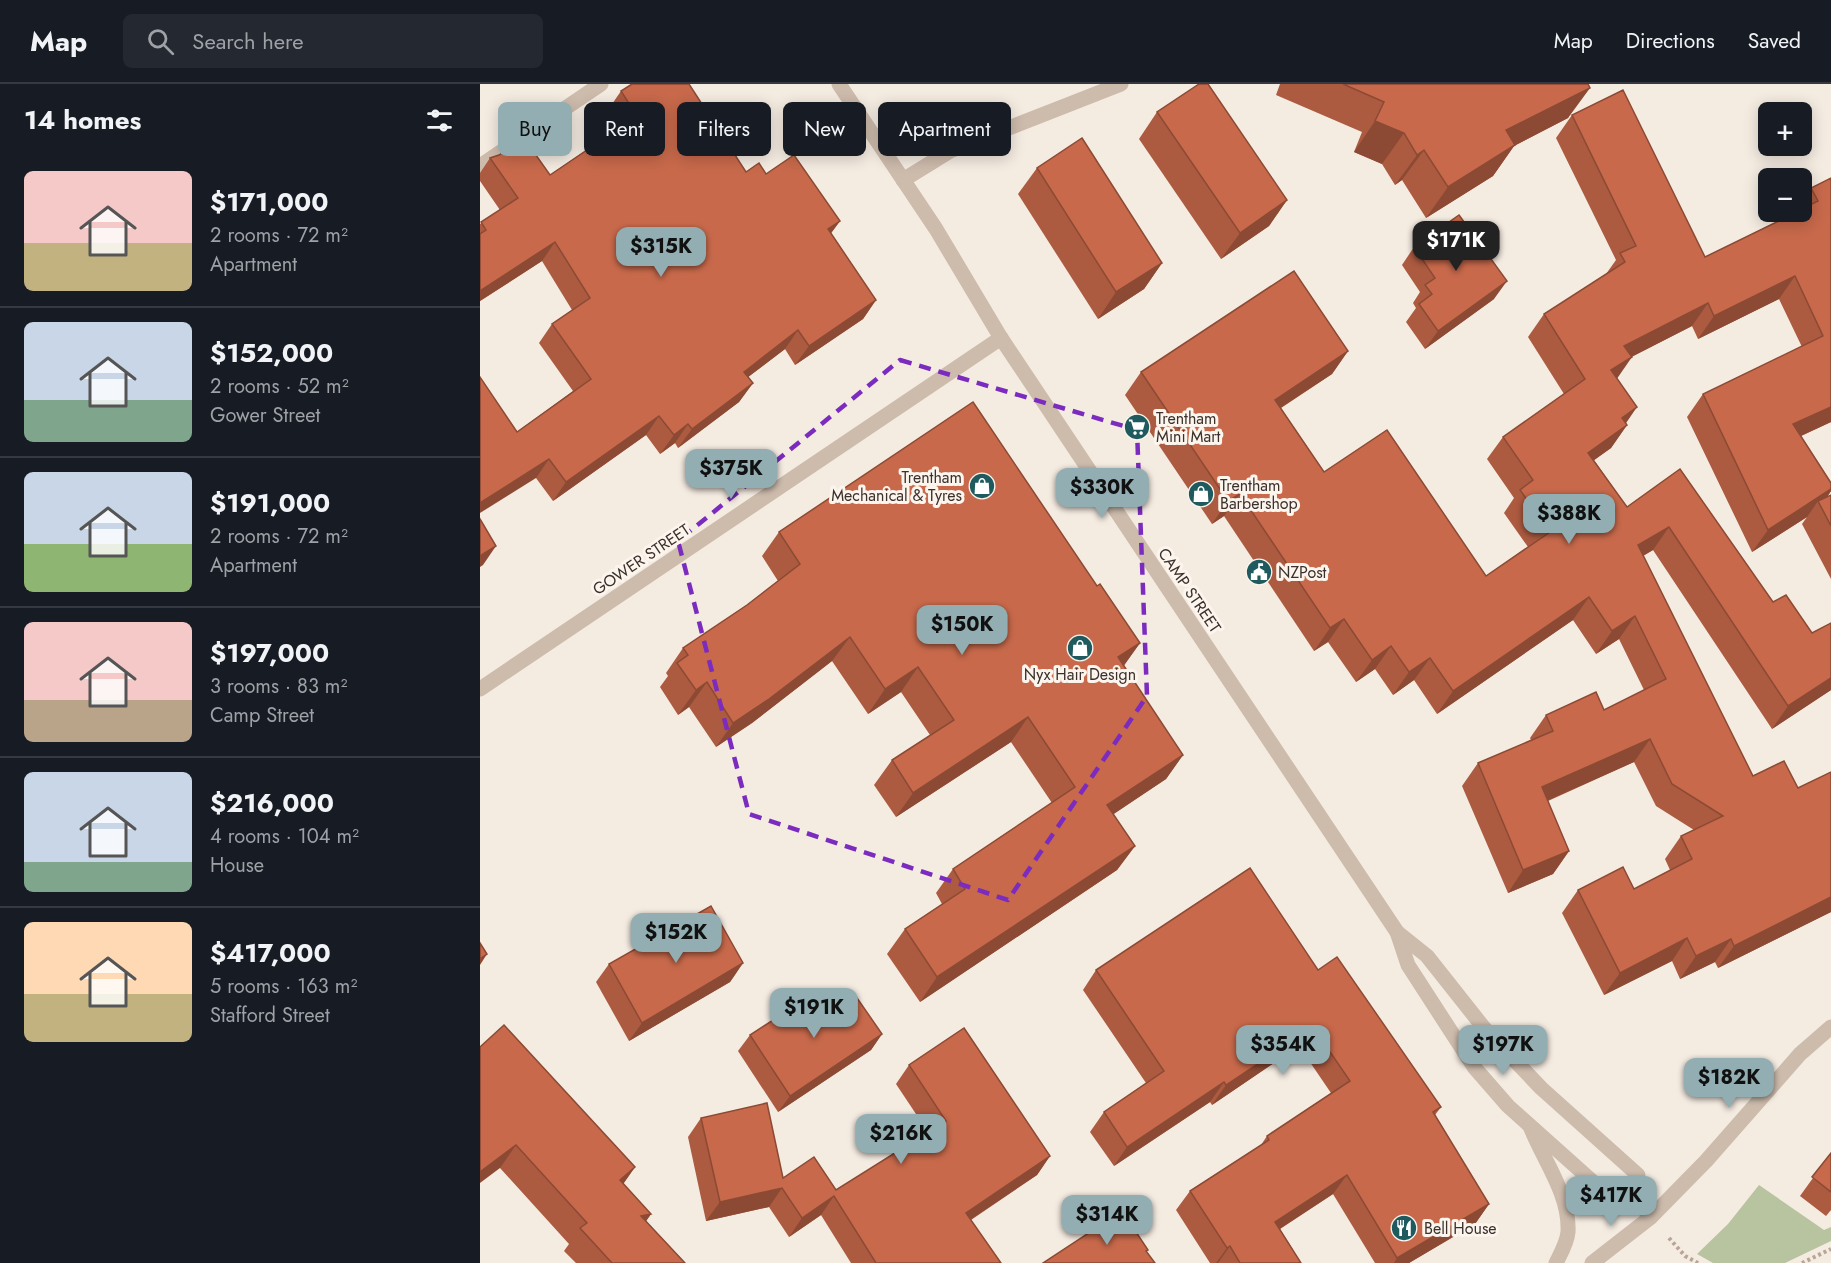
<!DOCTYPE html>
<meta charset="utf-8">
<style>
body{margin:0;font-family:Jost,sans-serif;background:#242831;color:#f1f3f6;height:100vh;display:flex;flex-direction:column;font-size:22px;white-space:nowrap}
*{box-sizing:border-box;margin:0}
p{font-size:20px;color:#9ea1a6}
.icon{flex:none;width:33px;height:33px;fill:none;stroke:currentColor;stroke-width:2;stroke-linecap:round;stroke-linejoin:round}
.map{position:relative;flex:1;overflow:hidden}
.sheet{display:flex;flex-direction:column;background:#171b24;width:480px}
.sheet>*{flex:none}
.guide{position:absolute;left:18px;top:18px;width:570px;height:54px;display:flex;gap:12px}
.tools{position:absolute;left:1278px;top:18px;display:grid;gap:12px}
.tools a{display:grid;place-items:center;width:54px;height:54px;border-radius:9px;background:#171b24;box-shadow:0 3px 15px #0003;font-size:30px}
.price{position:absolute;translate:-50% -51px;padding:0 14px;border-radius:12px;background:#92aeb2;color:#111;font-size:20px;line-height:39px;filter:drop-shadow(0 2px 3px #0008)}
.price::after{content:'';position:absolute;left:50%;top:36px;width:18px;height:14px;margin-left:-9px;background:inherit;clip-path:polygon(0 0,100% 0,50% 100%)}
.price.selected{background:#222;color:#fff}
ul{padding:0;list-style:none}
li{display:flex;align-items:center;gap:18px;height:150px;padding:0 24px}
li+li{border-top:2px solid #363941}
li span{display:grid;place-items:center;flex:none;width:168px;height:120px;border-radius:9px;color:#555}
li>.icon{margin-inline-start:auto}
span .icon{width:72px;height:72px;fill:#fffc;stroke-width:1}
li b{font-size:26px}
h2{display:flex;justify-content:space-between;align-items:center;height:72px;padding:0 24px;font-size:26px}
.pill{padding:0 21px;border-radius:9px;background:#171b24;box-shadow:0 3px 15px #0003;font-size:21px;line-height:54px}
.pill.selected{background:#92aeb2;color:#111}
header{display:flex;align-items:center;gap:36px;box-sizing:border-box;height:84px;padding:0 30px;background:#171b24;border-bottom:2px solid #363941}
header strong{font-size:28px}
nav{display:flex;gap:33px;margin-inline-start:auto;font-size:21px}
.search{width:420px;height:54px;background:#242831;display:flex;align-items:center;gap:15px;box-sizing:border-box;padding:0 21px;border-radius:9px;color:#9ea1a6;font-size:22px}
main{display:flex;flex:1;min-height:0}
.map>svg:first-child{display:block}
.green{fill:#b8c4a0}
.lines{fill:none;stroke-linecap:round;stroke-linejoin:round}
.path{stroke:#b9a596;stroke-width:4;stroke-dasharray:3 3;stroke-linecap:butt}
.service{stroke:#cdbbac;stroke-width:15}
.minor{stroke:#cdbbac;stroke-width:15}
.tertiary{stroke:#cdbbac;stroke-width:15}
.wall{fill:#ac5a40}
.shaded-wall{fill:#8c4a34}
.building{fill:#c8694b;stroke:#8c4a34;stroke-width:1.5}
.marked{fill:none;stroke:#7b2cbf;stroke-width:4.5;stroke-dasharray:12 8;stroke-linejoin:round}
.labels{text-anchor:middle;stroke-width:6;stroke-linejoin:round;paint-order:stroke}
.poi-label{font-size:16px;fill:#3b302b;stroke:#fbf5ee;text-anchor:start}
.street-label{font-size:16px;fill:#3b302b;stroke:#fbf5ee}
</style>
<header>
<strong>Map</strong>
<div class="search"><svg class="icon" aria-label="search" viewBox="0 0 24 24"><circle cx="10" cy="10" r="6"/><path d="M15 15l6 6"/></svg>Search here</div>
<nav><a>Map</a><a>Directions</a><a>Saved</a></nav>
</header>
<main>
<section class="sheet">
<h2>14 homes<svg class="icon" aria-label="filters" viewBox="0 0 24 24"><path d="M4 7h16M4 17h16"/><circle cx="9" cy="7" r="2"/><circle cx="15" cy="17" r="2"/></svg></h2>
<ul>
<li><span style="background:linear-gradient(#f6c9c9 60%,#c2b280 0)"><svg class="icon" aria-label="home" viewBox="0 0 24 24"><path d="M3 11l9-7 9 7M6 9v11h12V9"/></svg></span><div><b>$171,000</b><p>2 rooms · 72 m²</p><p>Apartment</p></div></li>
<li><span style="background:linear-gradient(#c9d6e8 65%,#7fa58c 0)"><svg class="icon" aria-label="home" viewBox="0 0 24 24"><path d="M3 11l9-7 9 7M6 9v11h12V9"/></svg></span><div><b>$152,000</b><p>2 rooms · 52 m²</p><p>Gower Street</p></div></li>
<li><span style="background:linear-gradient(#c9d6e8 60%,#8fb573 0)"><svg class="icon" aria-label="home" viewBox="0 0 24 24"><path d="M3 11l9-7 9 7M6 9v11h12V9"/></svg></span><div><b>$191,000</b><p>2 rooms · 72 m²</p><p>Apartment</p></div></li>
<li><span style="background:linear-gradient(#f6c9c9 65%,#b9a48a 0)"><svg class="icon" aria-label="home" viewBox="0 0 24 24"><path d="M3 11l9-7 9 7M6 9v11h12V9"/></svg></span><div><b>$197,000</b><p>3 rooms · 83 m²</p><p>Camp Street</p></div></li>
<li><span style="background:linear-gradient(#c9d6e8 75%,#7fa58c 0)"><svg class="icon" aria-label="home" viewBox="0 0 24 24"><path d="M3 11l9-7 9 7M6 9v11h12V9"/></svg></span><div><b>$216,000</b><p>4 rooms · 104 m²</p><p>House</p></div></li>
<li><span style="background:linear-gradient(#ffd9b3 60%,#c2b280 0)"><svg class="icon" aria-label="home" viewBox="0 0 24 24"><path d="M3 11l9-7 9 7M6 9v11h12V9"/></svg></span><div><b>$417,000</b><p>5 rooms · 163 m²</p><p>Stafford Street</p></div></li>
</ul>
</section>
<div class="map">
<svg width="1351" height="1179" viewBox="0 0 1351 1179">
<rect width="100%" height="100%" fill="#f4ebe1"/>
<path class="green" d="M 1279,1101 L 1344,1146 L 1351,1143 L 1351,1157 L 1305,1179 L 1233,1179 L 1217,1170 L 1248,1140 Z"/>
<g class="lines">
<g class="path">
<path d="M 1189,1154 L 1205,1172 L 1218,1179"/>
<path d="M 1322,1179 L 1351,1165"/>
</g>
<g class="service">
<path d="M 0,82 L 121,0"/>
<path d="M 423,96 L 470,67 L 641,0"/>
</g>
<g class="minor">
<path d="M 359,0 L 456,145 L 521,254 L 917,848 L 928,881 L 994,983 L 1028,1022 L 1131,1114 L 1156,1116 L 1171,1133"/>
<path d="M 0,605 L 521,254"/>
<path d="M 917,848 L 947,872 L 1004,944 L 1061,1004 L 1158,1091 L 1156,1116"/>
</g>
<g class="tertiary">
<path d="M 1050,1042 C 1063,1076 1090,1110 1088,1148 C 1087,1159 1081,1169 1076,1179"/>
<path d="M 1112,1179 L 1171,1133 L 1226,1077 L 1320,970 L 1351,943"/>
</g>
</g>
<g class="wall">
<path d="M 800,0 L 1108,0 L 1088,34 L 1034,62 L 1013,92 L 946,134 L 922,96 L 915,101 L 902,80 L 874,68 L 882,48 L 796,11 Z"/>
<path d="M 141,7 L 266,88 L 286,90 L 360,137 L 351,149 L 396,216 L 383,235 L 315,281 L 305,265 L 268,293 L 273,299 L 259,318 L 198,364 L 195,359 L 180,370 L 166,351 L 73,417 L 56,394 L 37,348 L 93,307 L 59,259 L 72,240 L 92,226 L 62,177 L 0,217 L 0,140 L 20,126 L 0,97 L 0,89 L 10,74 L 70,91 L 139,44 L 128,26 Z"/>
<path d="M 677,28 L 807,116 L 789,142 L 741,175 L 659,55 Z"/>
<path d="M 1092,31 L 1225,173 L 1316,128 L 1322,128 L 1322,118 L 1331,104 L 1351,94 L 1351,338 L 1321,352 L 1351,399 L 1351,407 L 1347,413 L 1351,411 L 1351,495 L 1322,440 L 1327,433 L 1272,468 L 1207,333 L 1223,310 L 1322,263 L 1299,215 L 1218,255 L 1212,242 L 1151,273 L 1137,294 L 1146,339 L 1147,341 L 1131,364 L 1114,376 L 1147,423 L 1200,385 L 1293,518 L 1332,549 L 1351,539 L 1351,606 L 1292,645 L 1173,466 L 1163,472 L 1273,692 L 1318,704 L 1351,688 L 1351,828 L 1238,884 L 1235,878 L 1200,895 L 1192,877 L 1124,911 L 1082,829 L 1098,806 L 1154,805 L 1190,786 L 1185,775 L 1201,752 L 1214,746 L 1176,722 L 1154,678 L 1068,717 L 1089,767 L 1073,790 L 1028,809 L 982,702 L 998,679 L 1051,656 L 1050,654 L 1066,631 L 1124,626 L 1164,606 L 1139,555 L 1116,570 L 1093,536 L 957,630 L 934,596 L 913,611 L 895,585 L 876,598 L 848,558 L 834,567 L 744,432 L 732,440 L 645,311 L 661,288 L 868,267 L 852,290 L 801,324 L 844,388 L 1006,492 L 1048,463 L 1024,429 L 1034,414 L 1007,375 L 1023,353 L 1084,310 L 1048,253 L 1064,230 L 1126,190 L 1136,176 L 1076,54 Z"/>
<path d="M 557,84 L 682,179 L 664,205 L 618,235 L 538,110 Z"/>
<path d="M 934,163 L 1014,215 L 945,265 L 926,238 L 936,224 L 933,219 L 940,208 L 922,181 Z"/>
<path d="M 299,448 L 617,502 L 660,559 L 643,582 L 703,671 L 686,695 L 633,730 L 655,762 L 637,786 L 440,918 L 407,870 L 425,845 L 462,820 L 456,809 L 473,785 L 572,719 L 531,658 L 416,733 L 394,701 L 412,676 L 450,651 L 421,608 L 388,630 L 352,577 L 272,639 L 236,663 L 209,623 L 198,631 L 180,603 L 188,592 L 186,589 L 203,564 L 267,521 L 298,497 L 282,472 Z"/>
<path d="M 263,879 L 250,898 L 149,957 L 116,898 L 129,880 Z"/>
<path d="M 616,886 L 838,886 L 961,1023 L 955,1031 L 1009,1120 L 995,1140 L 929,1179 L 895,1179 L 853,1110 L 800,1145 L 821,1179 L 730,1179 L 696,1126 L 710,1107 L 781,1061 L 787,1052 L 851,1009 L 819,962 L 732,1021 L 730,1018 L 634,1082 L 610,1048 L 624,1028 L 666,999 L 603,906 Z"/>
<path d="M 402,950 L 391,966 L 298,1028 L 258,967 L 270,951 Z"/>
<path d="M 0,963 L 155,1083 L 143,1100 L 171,1130 L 166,1137 L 205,1179 L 96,1179 L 84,1167 L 89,1160 L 20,1084 Z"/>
<path d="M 429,981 L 570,1072 L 557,1091 L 491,1136 L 521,1179 L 371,1179 L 341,1131 L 309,1153 L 289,1123 L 226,1137 L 208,1053 L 221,1034 L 303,1094 L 356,1106 L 448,1048 L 416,1000 Z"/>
<path d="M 1351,1069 L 1351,1126 L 1346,1132 L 1320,1112 Z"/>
</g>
<g class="shaded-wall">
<path d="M 1110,4 L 1088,34 L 1034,62 L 1013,92 L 946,134 L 968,103 L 1026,46 Z"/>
<path d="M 895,37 L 924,49 L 902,80 L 874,68 Z"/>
<path d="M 944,66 L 922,96 L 915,101 L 937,71 Z"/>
<path d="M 807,116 L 789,142 L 741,175 L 760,149 Z"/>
<path d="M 360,137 L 346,156 L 348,145 Z"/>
<path d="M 75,158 L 62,177 L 0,217 L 0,207 Z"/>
<path d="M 682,179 L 664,205 L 618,235 L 636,208 Z"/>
<path d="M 1315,192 L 1299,215 L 1218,255 L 1234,232 Z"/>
<path d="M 1027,197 L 1014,215 L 945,265 L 958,247 Z"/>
<path d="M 396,216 L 383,235 L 315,281 L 329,262 Z"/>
<path d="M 1228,219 L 1212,242 L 1128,285 L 1144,262 Z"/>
<path d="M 318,246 L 305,265 L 251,306 L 264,288 Z"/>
<path d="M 868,267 L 852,290 L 779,338 L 795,316 Z"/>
<path d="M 1152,273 L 1136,296 L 1131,286 Z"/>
<path d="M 273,299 L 259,318 L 198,364 L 212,345 Z"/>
<path d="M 1157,323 L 1142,345 L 1147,341 L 1131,364 L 1092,392 L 1108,369 L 1142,334 Z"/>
<path d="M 1351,323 L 1351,338 L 1297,363 L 1313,340 Z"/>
<path d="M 179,332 L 166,351 L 73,417 L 86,398 Z"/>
<path d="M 208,340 L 195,359 L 180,370 L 194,351 Z"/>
<path d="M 69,375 L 56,394 L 0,429 L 0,419 Z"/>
<path d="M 1351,405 L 1351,407 L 1341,422 L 1338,417 L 1327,433 L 1272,468 L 1288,446 Z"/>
<path d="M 760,410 L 744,432 L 732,440 L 748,417 Z"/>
<path d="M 1189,443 L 1173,466 L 1142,484 L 1158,461 Z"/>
<path d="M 16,462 L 3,481 L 0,483 L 0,472 Z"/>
<path d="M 1109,513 L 1093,536 L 957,630 L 973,607 Z"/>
<path d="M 1155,532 L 1139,555 L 1116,570 L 1132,547 Z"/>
<path d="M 864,535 L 848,558 L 834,567 L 850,544 Z"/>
<path d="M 370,553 L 352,577 L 272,639 L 236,663 L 253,639 Z"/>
<path d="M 660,559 L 643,583 L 638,573 Z"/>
<path d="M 911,562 L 895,585 L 876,598 L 892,576 Z"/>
<path d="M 950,574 L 934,596 L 913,611 L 929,588 Z"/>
<path d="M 438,583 L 421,608 L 388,630 L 405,605 Z"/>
<path d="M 1351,594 L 1351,606 L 1292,645 L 1308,622 Z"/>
<path d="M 227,598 L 209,623 L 198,631 L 216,606 Z"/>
<path d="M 548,633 L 531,658 L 416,733 L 433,709 Z"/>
<path d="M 1170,655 L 1154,678 L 1046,726 L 1062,703 Z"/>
<path d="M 703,671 L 686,695 L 610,746 L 627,721 Z"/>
<path d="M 655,762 L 637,786 L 440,918 L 457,893 Z"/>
<path d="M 1089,767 L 1073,790 L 1028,809 L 1043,786 Z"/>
<path d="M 1351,813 L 1351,828 L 1238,884 L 1254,862 Z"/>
<path d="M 1207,854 L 1192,877 L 1124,911 L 1140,889 Z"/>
<path d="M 1251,855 L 1235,878 L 1200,895 L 1216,872 Z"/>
<path d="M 7,870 L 0,881 L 0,875 Z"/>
<path d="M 263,879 L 250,898 L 149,957 L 162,939 Z"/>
<path d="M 833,943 L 819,962 L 732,1021 L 746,1001 Z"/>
<path d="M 402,950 L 391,966 L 298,1028 L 310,1012 Z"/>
<path d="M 744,998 L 730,1018 L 634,1082 L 647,1063 Z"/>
<path d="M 36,1061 L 20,1084 L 0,1099 L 0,1088 Z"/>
<path d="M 570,1072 L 557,1091 L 472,1148 L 486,1129 Z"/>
<path d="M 155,1083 L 139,1106 L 140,1096 Z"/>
<path d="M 867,1091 L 853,1110 L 781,1157 L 795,1138 Z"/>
<path d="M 302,1104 L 289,1123 L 226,1137 L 240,1118 Z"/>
<path d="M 354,1112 L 341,1131 L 309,1153 L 322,1134 Z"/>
<path d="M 1009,1120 L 995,1140 L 929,1179 L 914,1179 L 917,1174 Z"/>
<path d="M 171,1130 L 155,1153 L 161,1132 Z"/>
<path d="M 750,1162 L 738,1179 L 736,1179 L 747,1164 Z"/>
</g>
<g class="building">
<path d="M 152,0 L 209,0 L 266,88 L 279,79 L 286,90 L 314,71 L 360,137 L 348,145 L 396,216 L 329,262 L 318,246 L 264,288 L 273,299 L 212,345 L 208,340 L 194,351 L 179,332 L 86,398 L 69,375 L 0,419 L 0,293 L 37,348 L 111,295 L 72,240 L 110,214 L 75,158 L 0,207 L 0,150 L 6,146 L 1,138 L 38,114 L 10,74 L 19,71 L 44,54 L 70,91 L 157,32 L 141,7 Z"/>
<path d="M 719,0 L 728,0 L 807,116 L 760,149 L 677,28 Z"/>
<path d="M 863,0 L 1108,0 L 1110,4 L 1026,46 L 1035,61 L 968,103 L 944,66 L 937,71 L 924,49 L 895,37 L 904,18 Z"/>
<path d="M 1143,6 L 1225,173 L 1317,128 L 1322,128 L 1322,125 L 1338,117 L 1331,104 L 1351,94 L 1351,323 L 1313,340 L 1351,399 L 1351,405 L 1288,446 L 1223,310 L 1343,252 L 1315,192 L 1234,232 L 1228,219 L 1144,262 L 1152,273 L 1131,286 L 1157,323 L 1142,334 L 1147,341 L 1108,369 L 1147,423 L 1200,385 L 1293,518 L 1306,511 L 1332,549 L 1351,539 L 1351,594 L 1308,622 L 1189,443 L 1158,461 L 1273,692 L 1304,677 L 1318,704 L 1351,688 L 1351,813 L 1254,862 L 1251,855 L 1216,872 L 1207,854 L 1140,889 L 1098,806 L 1143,783 L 1154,805 L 1212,775 L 1201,752 L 1243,732 L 1192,700 L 1170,655 L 1062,703 L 1089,767 L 1043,786 L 998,679 L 1073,647 L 1066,631 L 1116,608 L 1124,626 L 1186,595 L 1155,532 L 1132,547 L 1109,513 L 973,607 L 950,574 L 929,588 L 911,562 L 892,576 L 864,535 L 850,544 L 760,410 L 748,417 L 661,288 L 814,187 L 868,267 L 795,316 L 844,388 L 907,346 L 1006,492 L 1070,448 L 1040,406 L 1053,396 L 1023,353 L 1105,295 L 1064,230 L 1145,178 L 1140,169 L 1156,162 L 1092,31 Z"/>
<path d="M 602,54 L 682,179 L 636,208 L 557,84 Z"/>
<path d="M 979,131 L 1027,197 L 958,247 L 939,220 L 952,210 L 945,201 L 955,194 L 934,163 Z"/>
<path d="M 493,318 L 617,502 L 620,500 L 660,559 L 638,573 L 703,671 L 627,721 L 655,762 L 457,893 L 425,845 L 485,805 L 473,785 L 595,703 L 548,633 L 433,709 L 412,676 L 474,636 L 438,583 L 405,605 L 370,553 L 289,615 L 253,639 L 227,598 L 216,606 L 197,579 L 208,571 L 203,564 L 267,521 L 320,480 L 299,448 Z"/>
<path d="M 1351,411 L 1351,442 L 1338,417 Z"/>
<path d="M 0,435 L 16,462 L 0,472 Z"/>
<path d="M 770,784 L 838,886 L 857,873 L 961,1023 L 953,1028 L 1009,1120 L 917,1174 L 867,1091 L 795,1138 L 821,1179 L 760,1179 L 750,1162 L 747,1164 L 710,1107 L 789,1056 L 787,1052 L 870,997 L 833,943 L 746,1001 L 744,998 L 647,1063 L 624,1028 L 684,987 L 616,886 Z"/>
<path d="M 231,822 L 263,879 L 162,939 L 129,880 Z"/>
<path d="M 0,859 L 7,870 L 0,875 Z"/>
<path d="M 338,907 L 351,927 L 375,911 L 402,950 L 310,1012 L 270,951 Z"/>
<path d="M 24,941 L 155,1083 L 140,1096 L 171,1130 L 161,1132 L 205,1179 L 132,1179 L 100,1144 L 107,1139 L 36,1061 L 0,1088 L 0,963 Z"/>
<path d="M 484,944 L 570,1072 L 486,1129 L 521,1179 L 396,1179 L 354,1112 L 322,1134 L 302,1104 L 240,1118 L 221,1034 L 287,1019 L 303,1094 L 334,1073 L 356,1106 L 466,1037 L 429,981 Z"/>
<path d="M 1351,1069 L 1351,1108 L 1332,1093 Z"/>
<path d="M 642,1127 L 668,1166 L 666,1167 L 675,1179 L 563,1179 Z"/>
</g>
<path class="marked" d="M 420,276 L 657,346 L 667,612 L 528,816 L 269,730 L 198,457 Z"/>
<defs>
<g id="supermarket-disc" transform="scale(1.35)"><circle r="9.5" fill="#1f5a5e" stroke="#fbf5ee"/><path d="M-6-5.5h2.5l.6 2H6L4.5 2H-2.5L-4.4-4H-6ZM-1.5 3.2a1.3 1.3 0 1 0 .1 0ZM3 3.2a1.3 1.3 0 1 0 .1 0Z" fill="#fff"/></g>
<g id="shop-disc" transform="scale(1.35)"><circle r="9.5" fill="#1f5a5e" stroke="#fbf5ee"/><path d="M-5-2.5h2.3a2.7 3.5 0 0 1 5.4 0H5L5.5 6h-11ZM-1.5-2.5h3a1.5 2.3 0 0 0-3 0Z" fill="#fff"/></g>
<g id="civic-disc" transform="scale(1.35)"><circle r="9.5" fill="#1f5a5e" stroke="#fbf5ee"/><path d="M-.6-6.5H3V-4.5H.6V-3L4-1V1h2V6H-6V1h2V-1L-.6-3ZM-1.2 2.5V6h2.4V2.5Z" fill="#fff"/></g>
<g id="restaurant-disc" transform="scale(1.35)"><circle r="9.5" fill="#1f5a5e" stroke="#fbf5ee"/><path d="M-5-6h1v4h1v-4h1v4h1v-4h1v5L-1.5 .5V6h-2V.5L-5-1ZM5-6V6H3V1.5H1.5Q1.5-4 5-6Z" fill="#fff"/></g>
</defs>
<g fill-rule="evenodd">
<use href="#supermarket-disc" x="657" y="343"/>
<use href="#shop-disc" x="502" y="402"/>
<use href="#shop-disc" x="721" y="410"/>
<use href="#civic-disc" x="779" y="488"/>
<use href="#shop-disc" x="600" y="564"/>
<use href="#restaurant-disc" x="924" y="1144"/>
</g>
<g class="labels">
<g class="poi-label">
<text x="676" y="340">Trentham<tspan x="676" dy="18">Mini Mart</tspan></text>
<text x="482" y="399" text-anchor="end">Trentham<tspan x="482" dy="18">Mechanical &amp; Tyres</tspan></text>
<text x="740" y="407">Trentham<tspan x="740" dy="18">Barbershop</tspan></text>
<text x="798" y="494">NZPost</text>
<text x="600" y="596" text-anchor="middle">Nyx Hair Design</text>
<text x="944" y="1150">Bell House</text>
</g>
<g class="street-label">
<text transform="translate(161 475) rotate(-34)" y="6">GOWER STREET</text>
<text transform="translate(710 506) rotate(56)" y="6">CAMP STREET</text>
</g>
</g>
</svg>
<div class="tools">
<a>+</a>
<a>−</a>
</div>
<b class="price selected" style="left:976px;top:188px">$171K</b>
<b class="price" style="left:181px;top:194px">$315K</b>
<b class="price" style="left:251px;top:416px">$375K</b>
<b class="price" style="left:622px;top:435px">$330K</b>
<b class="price" style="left:1089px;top:461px">$388K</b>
<b class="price" style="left:482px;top:572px">$150K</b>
<b class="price" style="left:196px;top:880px">$152K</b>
<b class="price" style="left:334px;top:955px">$191K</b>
<b class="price" style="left:803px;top:992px">$354K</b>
<b class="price" style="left:1023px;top:992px">$197K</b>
<b class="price" style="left:1249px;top:1025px">$182K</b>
<b class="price" style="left:421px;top:1081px">$216K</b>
<b class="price" style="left:1131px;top:1143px">$417K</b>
<b class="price" style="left:627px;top:1162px">$314K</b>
<div class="guide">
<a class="pill selected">Buy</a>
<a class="pill">Rent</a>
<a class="pill">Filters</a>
<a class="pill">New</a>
<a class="pill">Apartment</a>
</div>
</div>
</main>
